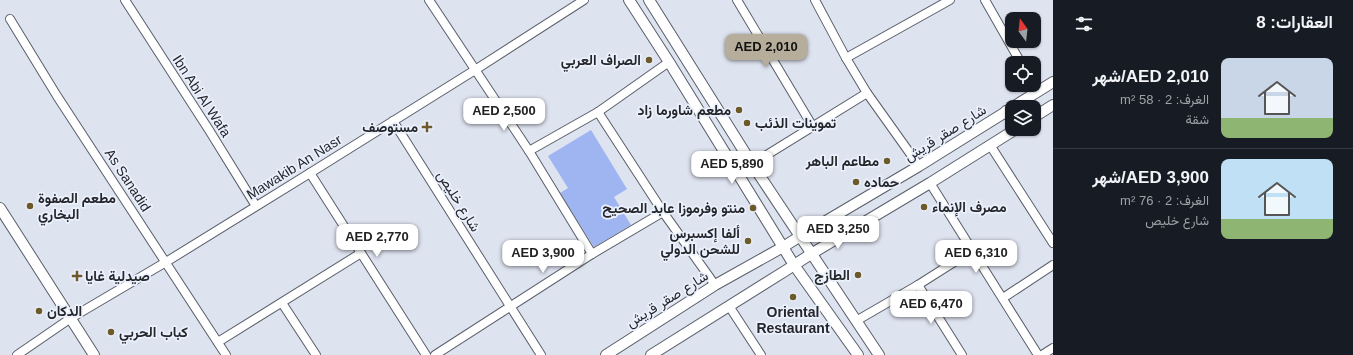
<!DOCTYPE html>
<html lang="ar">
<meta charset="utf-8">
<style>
body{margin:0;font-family:Arial,Vazirmatn,sans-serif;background:#20242c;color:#f1f3f6;direction:rtl;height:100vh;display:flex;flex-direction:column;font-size:15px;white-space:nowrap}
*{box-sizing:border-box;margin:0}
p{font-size:13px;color:#9ea1a6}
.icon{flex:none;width:22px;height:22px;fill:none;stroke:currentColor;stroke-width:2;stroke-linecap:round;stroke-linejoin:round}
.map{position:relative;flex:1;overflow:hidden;direction:ltr}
.side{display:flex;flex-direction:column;background:#171b24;width:300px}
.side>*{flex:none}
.needle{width:26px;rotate:345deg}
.controls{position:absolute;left:1005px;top:12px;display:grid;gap:8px}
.controls a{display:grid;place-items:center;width:36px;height:36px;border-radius:8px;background:#171b24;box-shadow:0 1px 3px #0004;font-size:20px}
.price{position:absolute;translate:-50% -34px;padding:0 9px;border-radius:8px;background:#fff;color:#222;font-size:13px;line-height:26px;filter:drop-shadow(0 1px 2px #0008)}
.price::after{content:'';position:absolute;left:50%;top:24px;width:12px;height:9px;margin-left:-6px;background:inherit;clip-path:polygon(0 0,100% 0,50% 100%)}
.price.selected{background:#b6ae9a;color:#111}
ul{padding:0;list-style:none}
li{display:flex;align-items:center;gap:12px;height:100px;padding:0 20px}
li+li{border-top:1px solid #363941}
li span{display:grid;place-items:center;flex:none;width:112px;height:80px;border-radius:8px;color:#555}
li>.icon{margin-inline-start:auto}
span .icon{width:48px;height:48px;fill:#fffc;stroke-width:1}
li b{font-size:17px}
h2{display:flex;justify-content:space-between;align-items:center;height:48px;padding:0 20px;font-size:17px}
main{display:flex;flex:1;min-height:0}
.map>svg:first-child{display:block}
.green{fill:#9fb5f2}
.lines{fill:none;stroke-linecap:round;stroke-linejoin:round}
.minor-casing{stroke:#595e69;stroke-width:10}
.tertiary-casing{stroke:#595e69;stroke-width:12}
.minor{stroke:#fff;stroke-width:8}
.tertiary{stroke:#fff;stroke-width:10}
.poi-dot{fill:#6d5a29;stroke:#ebf0fd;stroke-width:1.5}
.labels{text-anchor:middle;stroke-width:3.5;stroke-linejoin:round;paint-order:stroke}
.poi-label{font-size:14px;font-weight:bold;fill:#24262a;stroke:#ebf0fd;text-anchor:end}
.street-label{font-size:14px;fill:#24262a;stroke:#ebf0fd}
</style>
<main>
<section class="side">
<h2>العقارات: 8<svg class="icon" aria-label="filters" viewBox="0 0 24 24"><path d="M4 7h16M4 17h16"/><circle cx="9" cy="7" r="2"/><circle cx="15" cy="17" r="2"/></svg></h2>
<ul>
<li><span style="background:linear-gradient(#c9d6e8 75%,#8fb573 0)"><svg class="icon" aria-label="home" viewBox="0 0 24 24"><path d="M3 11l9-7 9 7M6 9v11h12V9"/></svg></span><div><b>AED 2,010/شهر</b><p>الغرف: 2 · 58 m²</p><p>شقة</p></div></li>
<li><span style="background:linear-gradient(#bfe0f5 75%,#8fb573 0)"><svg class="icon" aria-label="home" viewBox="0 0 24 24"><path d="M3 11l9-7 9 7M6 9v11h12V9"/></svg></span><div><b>AED 3,900/شهر</b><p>الغرف: 2 · 76 m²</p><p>شارع خليص</p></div></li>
</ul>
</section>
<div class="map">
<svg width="1053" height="355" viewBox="0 0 1053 355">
<rect width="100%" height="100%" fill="#dee3f0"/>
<path class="green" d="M 591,130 L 627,189 L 614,197 L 631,225 L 594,247 L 560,193 L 568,188 L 548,156 Z"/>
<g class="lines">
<g class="minor-casing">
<g id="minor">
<path d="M 125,0 L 209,130 L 256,206"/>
<path d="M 429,0 L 529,151 L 592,254"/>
<path d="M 737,0 L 813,127"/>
<path d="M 815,0 L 846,58 L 867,93 L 919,166"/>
<path d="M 985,0 L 1021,63"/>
<path d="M 10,19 L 57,96 L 226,355"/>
<path d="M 846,58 L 950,0"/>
<path d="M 598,112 L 663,212 L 715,285"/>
<path d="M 393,121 L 541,355"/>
<path d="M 990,145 L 1053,243"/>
<path d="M 529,151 L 598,112 L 669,62"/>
<path d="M 752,164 L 867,93"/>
<path d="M 310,173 L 426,355"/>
<path d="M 930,183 L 1038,355"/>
<path d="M 918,285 L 962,355"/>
<path d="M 1003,298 L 1053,265"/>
<path d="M 282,303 L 316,355"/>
<path d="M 729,306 L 761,355"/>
<path d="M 856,321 L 918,285 L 973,250"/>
<path d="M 218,342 L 361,253"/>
<path d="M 17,355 L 71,318 L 166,262 L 310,173 L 475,70 L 584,0"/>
<path d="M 435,355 L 592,254 L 663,212"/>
<path d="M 1042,355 L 1053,348"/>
</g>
</g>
<g class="tertiary-casing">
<g id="tertiary">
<path d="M 629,0 L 669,62 L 794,265 L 858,355"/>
<path d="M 649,0 L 752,164 L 879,355"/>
<path d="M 1013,107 L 1053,82"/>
<path d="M 1006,111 L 1012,120"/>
<path d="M 1034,117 L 1053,105"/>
<path d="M 0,208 L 94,355"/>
<path d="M 606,355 L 715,285 L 783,247 L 799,237 L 919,166 L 1012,108"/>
<path d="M 651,355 L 785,271 L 811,254 L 930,183 L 1016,129"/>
</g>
</g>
<use href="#minor" class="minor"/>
<use href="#tertiary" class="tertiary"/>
</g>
<g class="poi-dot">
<circle cx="649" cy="60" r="4"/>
<circle cx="739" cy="110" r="4"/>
<circle cx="747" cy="123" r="4"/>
<path d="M425 121h4v4h4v4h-4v4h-4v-4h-4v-4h4z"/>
<circle cx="887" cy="161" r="4"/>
<circle cx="856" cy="182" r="4"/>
<circle cx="30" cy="206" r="4"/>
<circle cx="924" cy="207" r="4"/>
<circle cx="753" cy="208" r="4"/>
<circle cx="748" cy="241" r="4"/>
<circle cx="858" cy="275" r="4"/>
<path d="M75 270h4v4h4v4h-4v4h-4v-4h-4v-4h4z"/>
<circle cx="793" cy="297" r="4"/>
<circle cx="39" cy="311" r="4"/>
<circle cx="111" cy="332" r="4"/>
</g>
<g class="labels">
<g class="poi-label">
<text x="641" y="65">الصراف العربي</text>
<text x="731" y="115">مطعم شاورما زاد</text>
<text x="755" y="128" text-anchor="start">تموينات الذئب</text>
<text x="418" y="132">مستوصف</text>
<text x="879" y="166">مطاعم الباهر</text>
<text x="864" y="187" text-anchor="start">حماده</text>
<text x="38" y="203" text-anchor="start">مطعم الصفوة<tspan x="38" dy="16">البخاري</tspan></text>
<text x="932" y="212" text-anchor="start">مصرف الإنماء</text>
<text x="745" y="213">منتو وفرموزا عابد الصحيح</text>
<text x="740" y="238">ألفا إكسبرس<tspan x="740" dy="16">للشحن الدولي</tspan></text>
<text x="850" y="280">الطازج</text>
<text x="85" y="281" text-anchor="start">صيدلية غايا</text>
<text x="47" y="316" text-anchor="start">الدكان</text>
<text x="793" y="317" text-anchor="middle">Oriental<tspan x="793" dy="16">Restaurant</tspan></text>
<text x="119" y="337" text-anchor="start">كباب الحربي</text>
</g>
<g class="street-label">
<text transform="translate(202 96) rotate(57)" y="5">Ibn Abi Al Wafa</text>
<text transform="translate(945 133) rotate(-32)" y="5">شارع صقر قريش</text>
<text transform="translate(294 167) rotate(-32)" y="5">Mawakib An Nasr</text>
<text transform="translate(128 180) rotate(57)" y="5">As Sanadid</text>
<text transform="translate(459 201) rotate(58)" y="5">شارع خليص</text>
<text transform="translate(667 299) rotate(-32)" y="5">شارع صقر قريش</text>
</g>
</g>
</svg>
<div class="controls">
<a><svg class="needle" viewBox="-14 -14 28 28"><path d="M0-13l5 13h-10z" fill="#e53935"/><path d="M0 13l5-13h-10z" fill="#9ea1a6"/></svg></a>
<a><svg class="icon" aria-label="locate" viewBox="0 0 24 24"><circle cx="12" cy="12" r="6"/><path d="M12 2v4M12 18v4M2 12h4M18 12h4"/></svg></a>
<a><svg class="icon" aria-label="layers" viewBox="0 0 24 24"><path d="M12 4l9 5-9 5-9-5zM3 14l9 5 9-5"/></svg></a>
</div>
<b class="price selected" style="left:766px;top:68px">AED 2,010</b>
<b class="price" style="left:504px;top:132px">AED 2,500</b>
<b class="price" style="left:732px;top:185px">AED 5,890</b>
<b class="price" style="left:838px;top:250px">AED 3,250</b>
<b class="price" style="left:377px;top:258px">AED 2,770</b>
<b class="price" style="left:543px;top:274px">AED 3,900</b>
<b class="price" style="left:976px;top:274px">AED 6,310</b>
<b class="price" style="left:931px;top:325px">AED 6,470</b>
</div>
</main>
